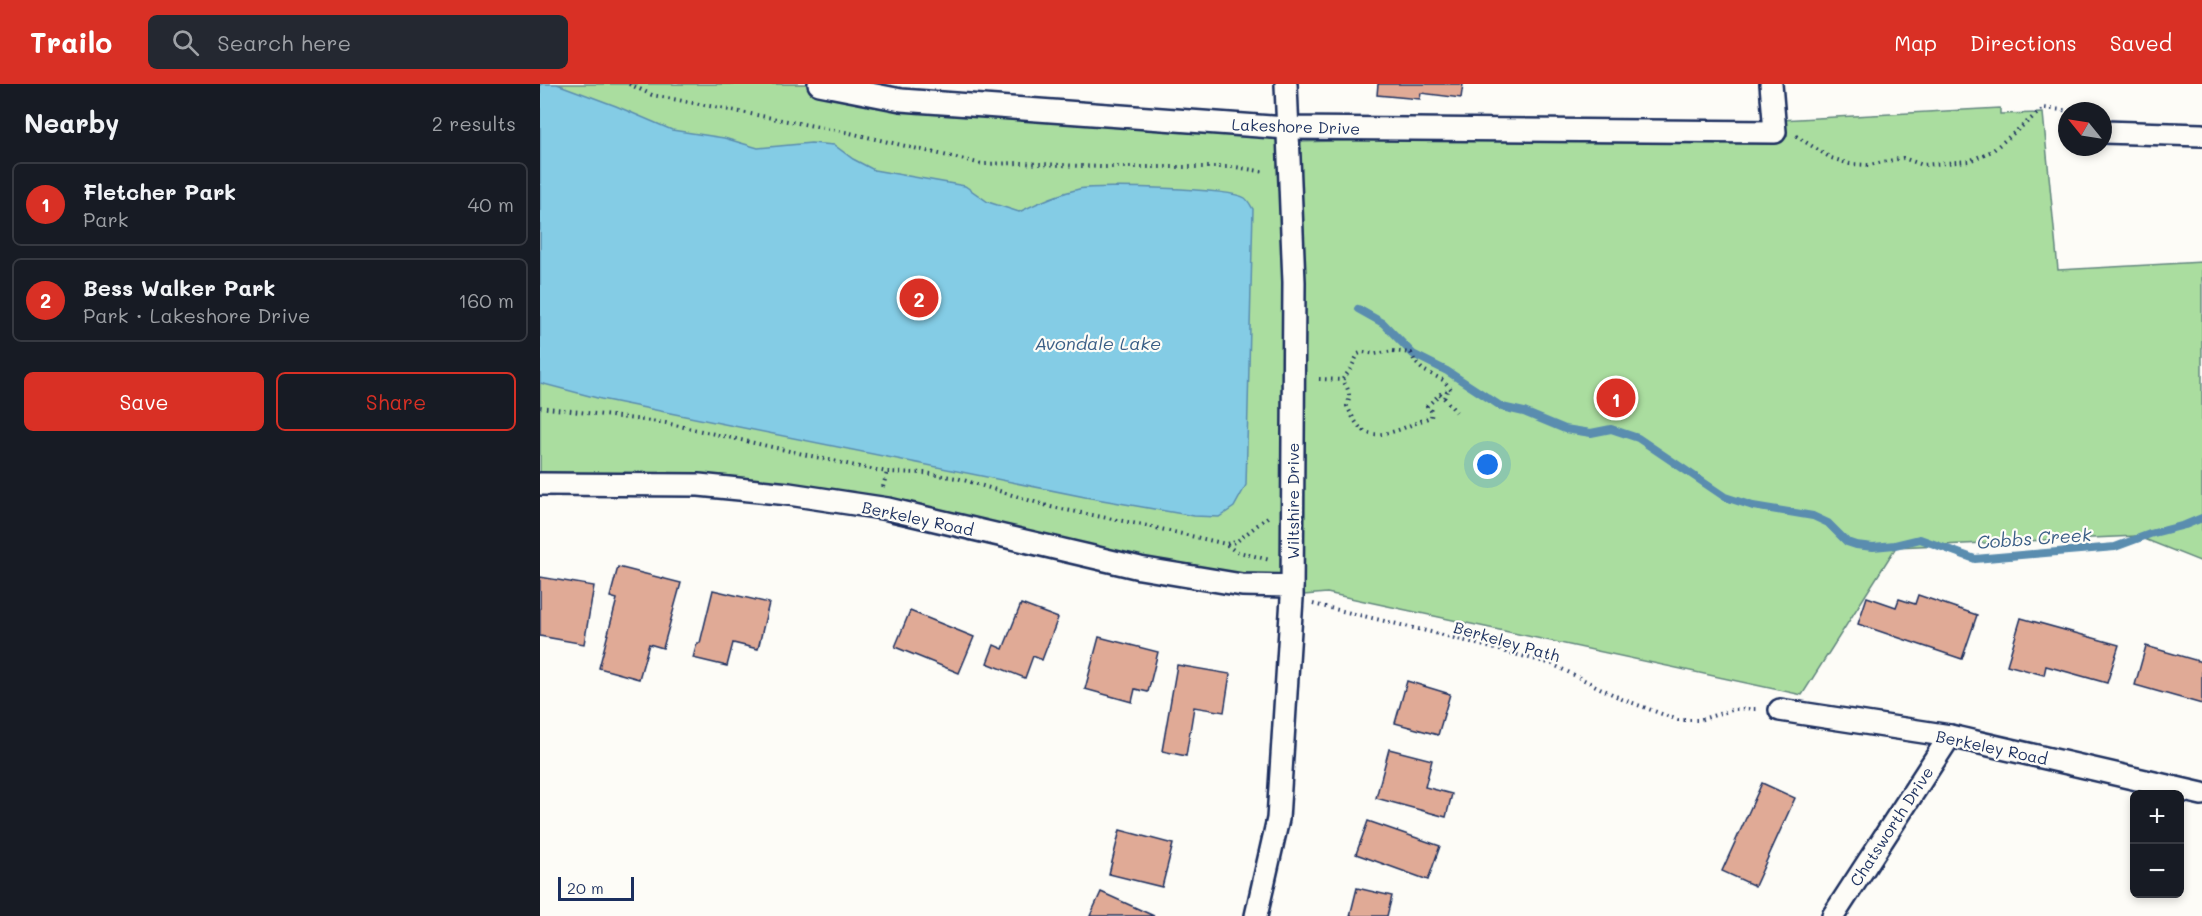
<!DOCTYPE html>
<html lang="en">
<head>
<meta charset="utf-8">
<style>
  :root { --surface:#171b24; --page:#242831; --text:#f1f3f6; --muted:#9ea1a6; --line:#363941; --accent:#d93025 }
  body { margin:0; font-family:Mali,sans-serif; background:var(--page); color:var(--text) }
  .controls { position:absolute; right:18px; bottom:18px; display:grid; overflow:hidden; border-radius:9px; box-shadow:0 3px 9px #0003 }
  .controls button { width:54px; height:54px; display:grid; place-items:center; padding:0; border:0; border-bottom:2px solid var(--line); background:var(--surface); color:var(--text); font:30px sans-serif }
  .compass { position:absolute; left:1518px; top:18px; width:54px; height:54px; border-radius:50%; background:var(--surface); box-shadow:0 3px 9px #0003; rotate:300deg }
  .scale { position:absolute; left:18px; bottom:15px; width:76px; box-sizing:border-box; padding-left:6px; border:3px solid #1b2f5e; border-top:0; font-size:16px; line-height:21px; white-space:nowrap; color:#1b2f5e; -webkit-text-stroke:4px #fdfcf7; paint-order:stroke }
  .you { position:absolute; left:948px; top:381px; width:21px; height:21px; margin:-15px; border:4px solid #fff; border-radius:50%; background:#1a73e8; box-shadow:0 0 0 9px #1a73e833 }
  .badge { display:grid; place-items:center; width:39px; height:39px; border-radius:50%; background:var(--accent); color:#fff; font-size:20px; font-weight:700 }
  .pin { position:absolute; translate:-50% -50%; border:3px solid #fff; box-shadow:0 2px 6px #0006 }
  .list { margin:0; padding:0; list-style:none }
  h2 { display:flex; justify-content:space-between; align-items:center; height:78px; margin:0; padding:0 24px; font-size:26px }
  h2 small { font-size:20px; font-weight:400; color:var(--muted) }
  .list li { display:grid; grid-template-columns:39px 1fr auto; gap:18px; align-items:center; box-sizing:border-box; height:84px; margin:0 12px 12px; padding:0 12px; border:2px solid var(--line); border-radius:9px }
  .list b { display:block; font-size:22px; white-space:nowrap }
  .list p { margin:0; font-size:20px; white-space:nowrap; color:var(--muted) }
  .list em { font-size:20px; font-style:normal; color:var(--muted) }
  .actions { display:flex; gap:12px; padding:18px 24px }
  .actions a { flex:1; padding:14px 0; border:2px solid var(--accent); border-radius:9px; text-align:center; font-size:21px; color:var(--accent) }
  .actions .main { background:var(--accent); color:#fff }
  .icon { flex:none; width:33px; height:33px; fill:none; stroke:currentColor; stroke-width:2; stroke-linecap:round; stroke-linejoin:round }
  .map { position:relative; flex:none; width:1662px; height:832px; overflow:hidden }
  header { display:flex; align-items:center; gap:36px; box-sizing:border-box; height:84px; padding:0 30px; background:var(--accent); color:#fff }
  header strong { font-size:28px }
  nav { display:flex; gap:33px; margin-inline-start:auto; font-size:21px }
  .search { width:420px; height:54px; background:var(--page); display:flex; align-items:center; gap:15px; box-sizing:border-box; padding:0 21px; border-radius:9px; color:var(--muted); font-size:22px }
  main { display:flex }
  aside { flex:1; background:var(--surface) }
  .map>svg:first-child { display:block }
</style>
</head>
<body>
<header>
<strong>Trailo</strong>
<div class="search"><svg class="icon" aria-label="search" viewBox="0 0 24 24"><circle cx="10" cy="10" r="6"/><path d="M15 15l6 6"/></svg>Search here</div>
<nav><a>Map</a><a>Directions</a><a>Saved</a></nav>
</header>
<main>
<aside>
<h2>Nearby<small>2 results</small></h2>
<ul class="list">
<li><span class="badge">1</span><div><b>Fletcher Park</b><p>Park</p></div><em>40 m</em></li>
<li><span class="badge">2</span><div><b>Bess Walker Park</b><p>Park · Lakeshore Drive</p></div><em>160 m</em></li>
</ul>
<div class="actions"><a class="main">Save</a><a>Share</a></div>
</aside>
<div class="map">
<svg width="1662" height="832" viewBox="0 0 1662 832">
  <rect width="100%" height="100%" fill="#fdfcf7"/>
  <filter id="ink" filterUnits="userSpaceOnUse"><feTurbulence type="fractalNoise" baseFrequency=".0167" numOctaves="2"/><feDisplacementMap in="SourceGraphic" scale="12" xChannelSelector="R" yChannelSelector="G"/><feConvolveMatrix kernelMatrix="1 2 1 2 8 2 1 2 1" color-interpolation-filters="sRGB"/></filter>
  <g filter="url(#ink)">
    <path fill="#aadd9f" stroke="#62867e" stroke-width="1.5" d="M 0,0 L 315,0 L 760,58 L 924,53 L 1460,24 L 1460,30 L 1503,29 L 1518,186 L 1662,178 L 1662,478 L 1597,452 L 1356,463 L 1262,611 L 787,509 L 752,512 L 273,411 L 0,405 Z"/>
    <path fill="#84cce5" stroke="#5a8daf" stroke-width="1.5" d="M 0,0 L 17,0 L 76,22 L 132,46 L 184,54 L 218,64 L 271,59 L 294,61 L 313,75 L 334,86 L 425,102 L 448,118 L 479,128 C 499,118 517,110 539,105 C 560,101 690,104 705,114 C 708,116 711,122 713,125 L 706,401 L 694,423 L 679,433 L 654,432 L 545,413 L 61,315 L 0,299 Z"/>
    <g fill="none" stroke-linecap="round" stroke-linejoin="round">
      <path stroke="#5a8daf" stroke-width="8" d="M 818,225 L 843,239 L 873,270 L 907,287 L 962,323 L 984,328 L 1025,345 L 1051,349 L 1071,345 L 1098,354 L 1185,413 L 1213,422 L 1273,432 L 1288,439 L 1307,458 L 1316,461 L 1333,463 L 1355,461 L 1380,455 L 1435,475 L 1575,463 L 1610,450 L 1645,441 L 1662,434"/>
    </g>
    <g fill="#e0aa96" stroke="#1b2f5e" stroke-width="1.5">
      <path d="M 838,0 L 923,0 L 921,14 L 881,9 L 880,15 L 837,11 Z"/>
      <path d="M 78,483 L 141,499 L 123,564 L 109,560 L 99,595 L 59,584 L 77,515 L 70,513 Z"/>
      <path d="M 0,493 L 54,502 L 44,560 L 0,552 Z"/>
      <path d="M 173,506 L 229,519 L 218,565 L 193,559 L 187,582 L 153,574 L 157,559 L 160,559 Z"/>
      <path d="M 1378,511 L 1437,531 L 1422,575 L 1318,540 L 1327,513 L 1356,523 L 1359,515 L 1375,520 Z"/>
      <path d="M 481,520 L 518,534 L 502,576 L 493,572 L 485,594 L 447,579 L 454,561 L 463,565 Z"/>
      <path d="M 370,527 L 434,553 L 419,589 L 355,563 Z"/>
      <path d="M 1481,534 L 1579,561 L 1567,599 L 1506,582 L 1504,591 L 1467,581 Z"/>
      <path d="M 559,553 L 618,568 L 608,608 L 595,605 L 592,618 L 545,605 Z"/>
      <path d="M 1606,562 L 1662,578 L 1662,620 L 1595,601 Z"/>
      <path d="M 637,581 L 690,590 L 684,628 L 654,623 L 646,672 L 622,667 Z"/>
      <path d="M 867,597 L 910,610 L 898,651 L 855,639 Z"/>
      <path d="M 849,665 L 892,676 L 885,703 L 912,710 L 906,733 L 836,714 Z"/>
      <path d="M 1222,699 L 1255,714 L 1215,802 L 1182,787 Z"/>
      <path d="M 828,737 L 900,762 L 888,796 L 816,770 Z"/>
      <path d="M 580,746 L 633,760 L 622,803 L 569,790 Z"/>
      <path d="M 817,804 L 852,812 L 847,832 L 810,832 Z"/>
      <path d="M 561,808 L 614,832 L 550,832 Z"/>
    </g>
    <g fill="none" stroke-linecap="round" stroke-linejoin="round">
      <defs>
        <g id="street">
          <path d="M 279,0 L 361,16 L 746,44 L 1235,48 L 1231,0"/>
          <path d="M 1563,48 L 1662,51"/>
          <path d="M 0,400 L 159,401 L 249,410 L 348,425 L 600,484 L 702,501 L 752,502"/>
          <path d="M 1240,626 L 1410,652 L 1662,710"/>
          <path d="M 716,832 L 738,735 L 752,514 L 754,198 L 746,0"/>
          <path d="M 1293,832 L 1410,652"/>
        </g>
      </defs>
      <use href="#street" stroke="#1b2f5e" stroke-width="26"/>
      <g stroke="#1b2f5e" stroke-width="4" stroke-dasharray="1.5 4.5" stroke-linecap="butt">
        <path d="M 89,0 L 112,11 L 310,49 L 442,80 L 481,79 L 561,83 L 695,83 L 726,88"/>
        <path d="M 1256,52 L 1291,74 L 1310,80 L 1329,81 L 1363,74 L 1383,81 L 1429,77 L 1452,67 L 1504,24 L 1532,27"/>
        <path d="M 853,267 L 871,269 L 875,278 L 883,286 L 903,296 L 911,305 L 907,307 L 904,314 L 900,310 L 887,322 L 892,328 L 891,333 C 872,339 840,359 823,346 C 816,341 811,330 807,322 C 811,312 809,304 802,296 L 810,286 L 818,270 L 823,268 L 835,270 Z"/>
        <path d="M 779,295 L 802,296"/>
        <path d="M 904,314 L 916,328"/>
        <path d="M 0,323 L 126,339 L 320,383 L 347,388 L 384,389 L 417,394 L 511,423 L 603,441 L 686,460 L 696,458 L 729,432"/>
        <path d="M 343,403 L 347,388"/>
        <path d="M 687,461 L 695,467 L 730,476"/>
        <path d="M 773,520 L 899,550 L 1012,580 L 1082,615 L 1138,636 L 1159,636 L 1195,625 L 1218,625"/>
      </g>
      <use href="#street" stroke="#fdfcf7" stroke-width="21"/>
    </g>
  </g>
  <g text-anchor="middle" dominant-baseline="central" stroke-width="4.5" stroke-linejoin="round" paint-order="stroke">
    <g font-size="16" fill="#1b2f5e" stroke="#fdfcf7">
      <text transform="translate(756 42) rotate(2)">Lakeshore Drive</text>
      <text transform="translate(752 417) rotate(-90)">Wiltshire Drive</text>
      <text transform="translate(378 434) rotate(12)">Berkeley Road</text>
      <text transform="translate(967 557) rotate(16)">Berkeley Path</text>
      <text transform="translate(1452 663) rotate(12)">Berkeley Road</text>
      <text transform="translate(1351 742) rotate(-57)">Chatsworth Drive</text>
    </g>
    <g font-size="18" font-style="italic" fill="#3a5e86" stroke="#fdfcf7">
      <text x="558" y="259">Avondale Lake</text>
      <text transform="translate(1494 454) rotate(-4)">Cobbs Creek</text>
    </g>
  </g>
</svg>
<div class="controls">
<button>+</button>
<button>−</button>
</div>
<svg class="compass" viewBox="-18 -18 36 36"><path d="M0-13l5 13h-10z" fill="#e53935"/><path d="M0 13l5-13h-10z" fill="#9ea1a6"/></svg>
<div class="scale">20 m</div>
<div class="you"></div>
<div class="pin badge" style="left:1076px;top:314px">1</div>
<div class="pin badge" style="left:379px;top:214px">2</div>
</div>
</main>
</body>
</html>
